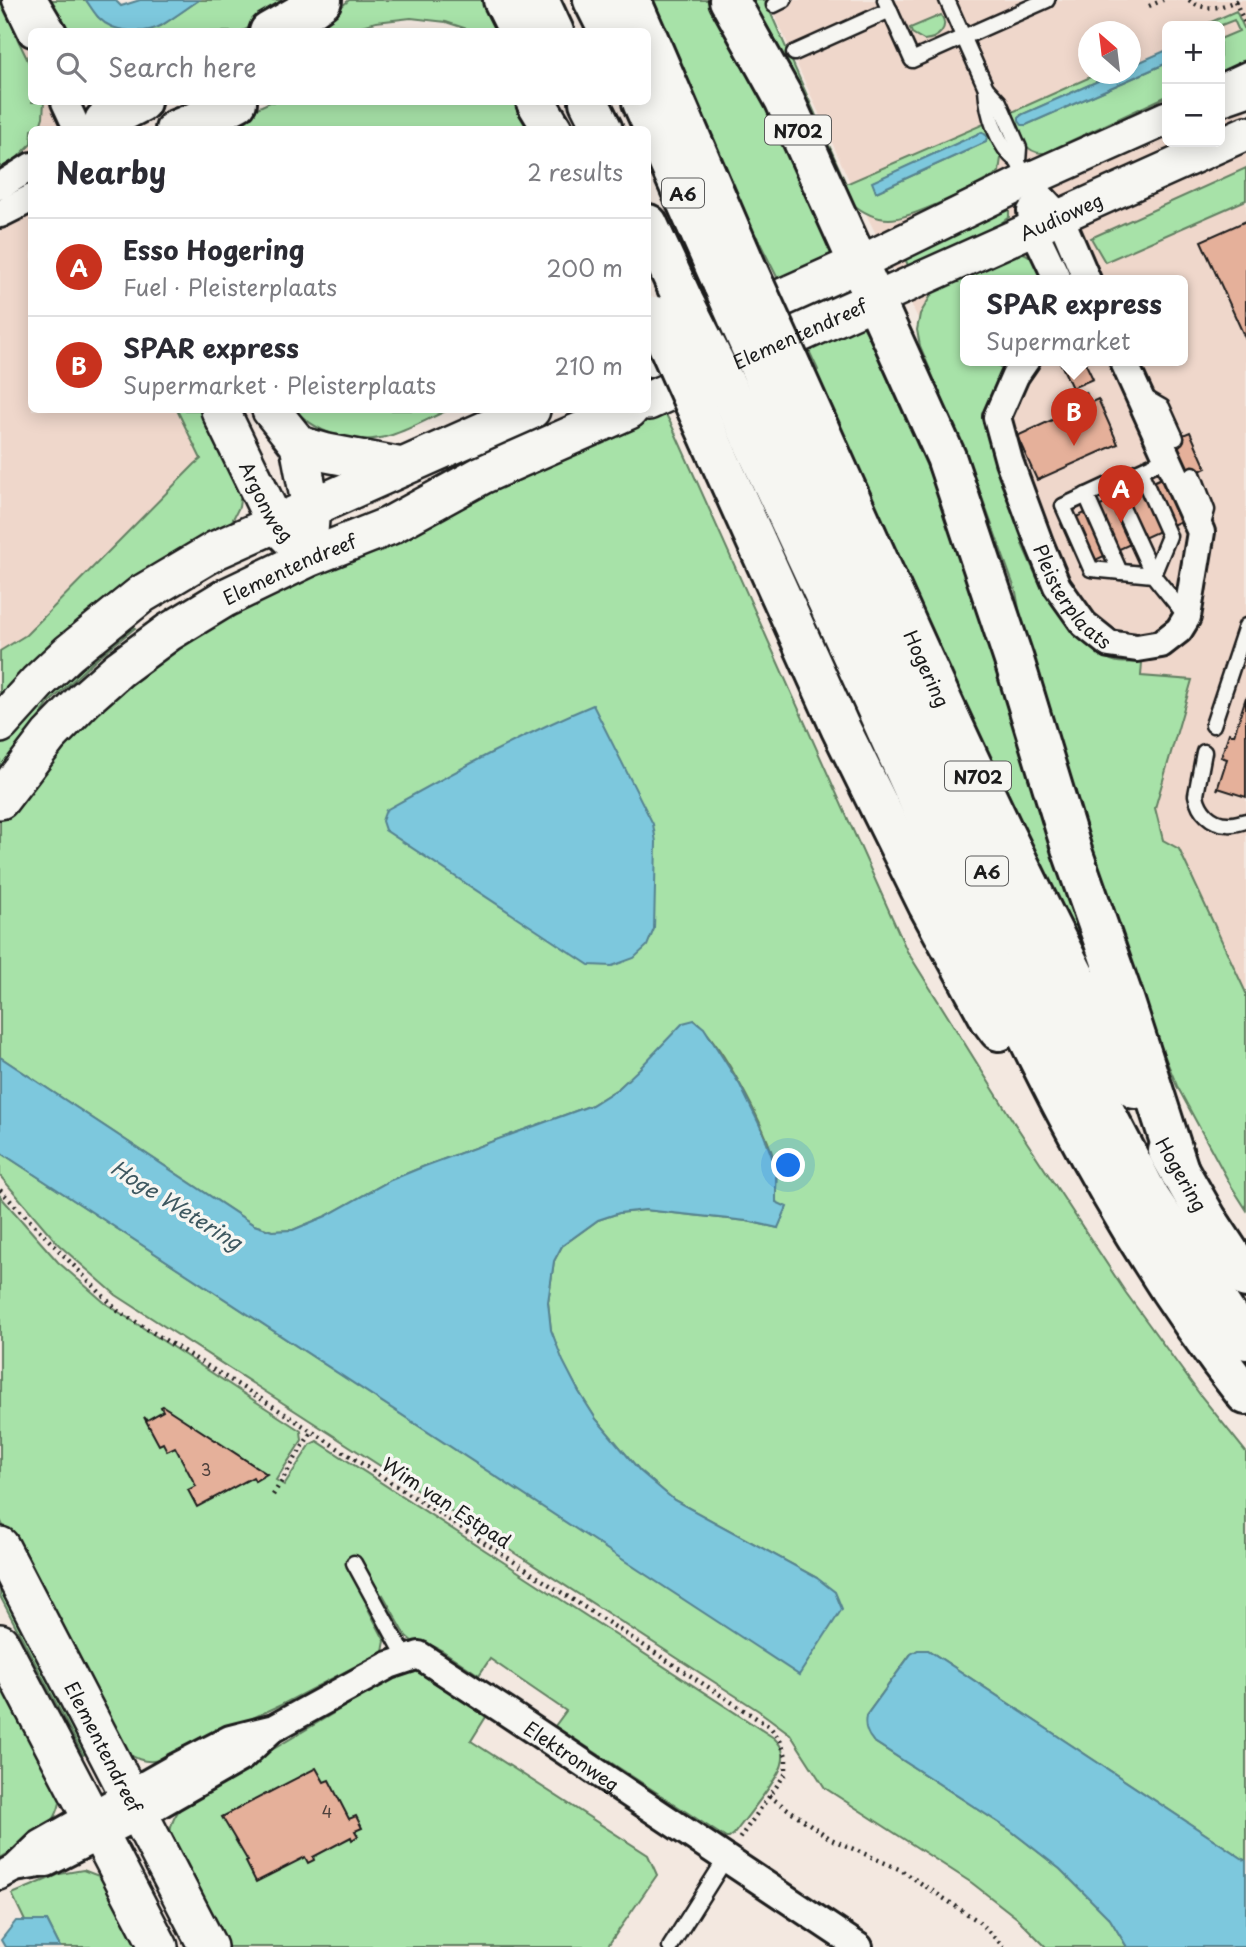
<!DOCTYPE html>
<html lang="en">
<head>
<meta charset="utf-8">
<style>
  :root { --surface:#fff; --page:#f2f2f3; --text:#2b2b33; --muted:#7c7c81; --line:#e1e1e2; --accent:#c8321e }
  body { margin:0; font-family:"Playpen Sans",sans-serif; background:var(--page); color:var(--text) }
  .controls { position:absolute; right:21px; top:21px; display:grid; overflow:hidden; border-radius:10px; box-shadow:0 4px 18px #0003 }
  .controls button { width:63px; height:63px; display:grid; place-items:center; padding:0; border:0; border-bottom:2px solid var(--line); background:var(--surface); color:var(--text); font:35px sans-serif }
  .compass { position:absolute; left:1078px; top:21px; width:63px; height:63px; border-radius:50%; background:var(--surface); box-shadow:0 4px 18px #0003; rotate:332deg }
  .you { position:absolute; left:789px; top:1166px; width:24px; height:24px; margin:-18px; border:5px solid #fff; border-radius:50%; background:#1a73e8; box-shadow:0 0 0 10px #1a73e833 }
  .badge { display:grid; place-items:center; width:46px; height:46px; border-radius:50%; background:var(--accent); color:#fff; font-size:23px; font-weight:700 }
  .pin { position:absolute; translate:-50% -58px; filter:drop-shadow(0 2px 4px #0008) }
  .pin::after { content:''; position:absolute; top:37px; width:24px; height:21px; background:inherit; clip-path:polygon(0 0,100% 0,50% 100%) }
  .popup { position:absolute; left:960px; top:275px; width:228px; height:91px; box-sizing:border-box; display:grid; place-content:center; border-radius:10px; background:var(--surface); filter:drop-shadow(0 2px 5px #0005); font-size:23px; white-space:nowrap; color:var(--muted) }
  .popup b { font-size:26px; color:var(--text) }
  .popup::after { content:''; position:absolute; left:50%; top:100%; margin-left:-14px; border:14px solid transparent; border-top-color:var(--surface) }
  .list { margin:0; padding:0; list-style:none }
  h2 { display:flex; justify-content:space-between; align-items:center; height:91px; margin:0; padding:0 28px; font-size:30px }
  h2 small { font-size:23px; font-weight:400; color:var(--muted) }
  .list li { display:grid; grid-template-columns:46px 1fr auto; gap:21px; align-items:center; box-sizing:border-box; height:98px; padding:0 28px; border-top:2px solid var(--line) }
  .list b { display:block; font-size:26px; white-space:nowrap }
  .list p { margin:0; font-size:23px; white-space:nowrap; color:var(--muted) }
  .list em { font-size:23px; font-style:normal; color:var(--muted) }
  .icon { flex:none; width:38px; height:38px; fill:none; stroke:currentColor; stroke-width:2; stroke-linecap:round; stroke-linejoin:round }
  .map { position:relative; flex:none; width:1246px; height:1947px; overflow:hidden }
  .search { position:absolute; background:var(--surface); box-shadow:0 4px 18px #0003; left:28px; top:28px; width:623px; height:77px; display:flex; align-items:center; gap:18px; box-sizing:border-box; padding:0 24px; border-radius:10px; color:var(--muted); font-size:26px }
  .panel { position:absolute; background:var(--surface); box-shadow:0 4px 18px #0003; left:28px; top:126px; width:623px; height:287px; border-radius:10px }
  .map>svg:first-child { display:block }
</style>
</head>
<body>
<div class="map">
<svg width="1246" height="1947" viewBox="0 0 1246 1947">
  <rect width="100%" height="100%" fill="#f3e8e0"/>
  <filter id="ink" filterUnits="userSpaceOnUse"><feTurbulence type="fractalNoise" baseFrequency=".0143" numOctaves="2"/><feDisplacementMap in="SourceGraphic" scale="14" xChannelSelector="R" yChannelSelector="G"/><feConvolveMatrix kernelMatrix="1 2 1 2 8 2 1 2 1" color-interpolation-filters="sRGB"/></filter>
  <g filter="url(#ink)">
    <g fill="#efd7cb" fill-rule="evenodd">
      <path d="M 0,0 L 3,0 L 31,57 L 32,102 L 54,102 L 68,129 L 32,130 L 32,410 L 191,410 L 234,504 L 0,685 Z"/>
      <path d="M 768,0 L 1246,0 L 1246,1021 L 1204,953 L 931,344 L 848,178 ZM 1167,26 L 1220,26 L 1220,142 L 1167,142 ZM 1088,32 L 1130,32 L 1130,74 L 1088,74 ZM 965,280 L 1182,280 L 1182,360 L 965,360 Z"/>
    </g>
    <g fill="#a7e2a8" stroke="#627f62" stroke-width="2" fill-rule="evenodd">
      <path d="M 0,0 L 2,0 L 18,40 L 31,67 L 32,102 L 44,102 L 43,117 L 39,129 L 32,130 L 31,144 L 15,160 L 0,171 Z"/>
      <path d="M 42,0 L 86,0 L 98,17 L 161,26 L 199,0 L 300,0 L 241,32 L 62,31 Z"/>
      <path d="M 349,0 L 490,0 L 506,31 L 473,31 L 446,22 L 411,18 L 376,22 L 343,31 L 306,32 L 324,22 Z"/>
      <path d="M 643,0 L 719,0 L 837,250 L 827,265 L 781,285 L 757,237 L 749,240 Z"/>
      <path d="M 737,0 L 765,0 L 846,184 L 986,123 L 1001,158 L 999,172 C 979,185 912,219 889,219 C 874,219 862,212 850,202 ZM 982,132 L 984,133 L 986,142 L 876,192 L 873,182 Z"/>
      <path d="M 1236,11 L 1246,32 L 1246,61 L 1220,73 L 1220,39 L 1239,31 L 1234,20 L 1219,26 L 1202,26 Z"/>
      <path d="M 941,15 C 950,28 938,39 924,40 L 912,33 L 910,28 Z"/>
      <path d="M 1167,63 L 1167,96 L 1045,153 C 1023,155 1017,130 1010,113 L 1097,74 L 1114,74 L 1021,115 L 1026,125 Z"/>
      <path d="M 270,102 L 521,102 L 539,130 L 218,130 L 226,123 Z"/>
      <path d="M 1246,168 L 1246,200 L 1105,262 L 1091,238 Z"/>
      <path d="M 1009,209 L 1009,217 L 993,229 L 909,268 L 904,256 Z"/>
      <path d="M 1016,251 C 1033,254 1040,265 1048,280 L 965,280 L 965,360 L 991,360 L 1004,370 L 997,380 L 989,401 L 987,419 L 1002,462 L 1001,484 L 1026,541 L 1022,544 L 1042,589 L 1047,588 C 1061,606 1092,656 1114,661 C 1122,664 1134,662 1142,662 L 1141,676 L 1192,680 L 1155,808 L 1163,840 L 1179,849 L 1246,993 L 1246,1209 L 1230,1184 L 1177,1086 L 1096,891 L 1040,723 L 1016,592 L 971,467 L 920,346 L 917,330 L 920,314 L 932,294 L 954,275 Z"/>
      <path d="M 857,317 L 867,333 L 929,471 L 955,540 L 1108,1012 L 1045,887 L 814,373 L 818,370 L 804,340 Z"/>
      <path d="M 660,403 L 672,426 L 907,951 L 1013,1121 L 1126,1293 L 1201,1396 L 1246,1452 L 1246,1861 L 928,1650 L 918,1650 L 910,1655 L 866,1716 L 873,1741 L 1010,1830 L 1060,1869 L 1110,1919 L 1127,1947 L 1046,1947 L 1017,1918 L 972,1883 L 825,1788 L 790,1734 L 759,1711 L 116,1295 L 59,1245 L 0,1176 L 0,1152 L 799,1674 L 817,1578 L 674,1500 L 640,1471 L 596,1419 L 579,1392 L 562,1361 L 551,1330 L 548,1302 L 554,1261 L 562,1246 L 598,1220 L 619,1213 L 645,1210 L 747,1221 L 778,1228 C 777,1219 776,1210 776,1201 C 775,1190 778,1178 776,1168 C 769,1132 722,1044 695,1020 L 619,1088 L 592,1105 L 425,1166 L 391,1180 L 326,1216 L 293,1230 L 272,1231 L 254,1225 L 0,1057 L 0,820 L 50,753 L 176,640 Z"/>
      <path d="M 177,410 L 207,410 L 242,487 L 239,507 L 230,525 L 0,700 L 0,651 L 26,635 L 195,464 L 201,459 Z"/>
      <path d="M 295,410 L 448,410 C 430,418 411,429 392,435 C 358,446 320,436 295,410 Z"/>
      <path d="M 129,619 L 135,628 L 97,658 L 49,703 L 0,775 L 0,743 L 5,736 Z"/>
      <path d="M 0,1196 L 58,1262 L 105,1303 L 301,1431 L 302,1440 L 276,1480 L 284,1485 L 311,1444 L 317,1441 L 774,1738 C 782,1746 785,1753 782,1764 C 780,1777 744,1820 734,1834 L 729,1838 L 726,1838 L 555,1726 L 566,1711 L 490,1659 L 479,1675 L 443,1651 L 433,1646 L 414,1643 L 406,1636 L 383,1595 L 366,1605 L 385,1641 L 383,1652 L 281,1705 L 164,1759 C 145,1765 132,1758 118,1746 L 0,1520 Z"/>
      <path d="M 0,1572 L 93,1750 L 83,1755 L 0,1596 Z"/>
      <path d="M 0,1670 L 61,1793 C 60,1831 28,1841 0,1858 Z"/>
      <path d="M 421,1671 L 489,1712 L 471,1741 L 648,1855 L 657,1875 L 607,1947 L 223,1947 L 170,1841 C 169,1823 176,1812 188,1800 L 384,1683 L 400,1675 Z"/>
      <path d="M 83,1870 L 104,1878 L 144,1947 L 60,1947 L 47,1921 L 25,1921 L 12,1894 L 60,1874 Z"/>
    </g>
    <g fill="#7dc8dd" stroke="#568390" stroke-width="2">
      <path d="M 86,0 L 115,0 L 121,6 L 140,0 L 199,0 C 187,8 175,17 162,25 C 145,35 113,33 99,18 C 94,13 90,6 86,0 Z"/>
      <path d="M 1167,50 L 1167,63 L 1026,125 L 1022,125 L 1019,121 L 1019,117 L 1023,114 L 1114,74 L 1130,74 L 1131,66 Z"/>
      <path d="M 982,132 L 987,136 L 986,142 L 876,192 L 872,182 Z"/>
      <path d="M 593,705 L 653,824 L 656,842 L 654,929 L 647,946 L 634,958 L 612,966 L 589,965 L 385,830 L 382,821 L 386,810 C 454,772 521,735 593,705 Z"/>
      <path d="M 694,1020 L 704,1028 L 740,1085 L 762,1130 L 776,1168 L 776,1202 L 787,1207 L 778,1228 L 747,1221 L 645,1210 L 619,1213 L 598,1220 L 562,1246 L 554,1261 L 548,1302 L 551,1330 L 563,1361 L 579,1392 L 596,1419 L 640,1471 L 674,1500 L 817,1578 L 835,1592 L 842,1609 L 799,1675 L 0,1152 L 0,1057 L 254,1225 L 272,1231 L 293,1230 L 326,1216 L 391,1180 L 425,1166 L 592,1105 L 619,1088 L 639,1069 L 683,1023 Z"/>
      <path d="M 918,1650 L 928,1650 L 1246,1861 L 1246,1947 L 1127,1947 L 1110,1919 L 1060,1869 L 1010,1830 L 873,1741 C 866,1733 864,1726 866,1716 L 911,1654 Z"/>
      <path d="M 16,1921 L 47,1921 L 60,1947 L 5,1947 L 1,1940 Z"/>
    </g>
    <g fill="#e5b09a" stroke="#1c1c1c" stroke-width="2">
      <path d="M 1246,221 L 1246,340 L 1201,241 Z"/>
      <path d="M 1059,360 L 1084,360 L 1093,379 L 1072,388 Z"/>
      <path d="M 1086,392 L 1090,402 L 1071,411 L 1066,401 Z"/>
      <path d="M 1098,399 L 1118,444 L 1037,480 L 1017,436 Z"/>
      <path d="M 1190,432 L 1206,468 L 1183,479 L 1166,442 Z"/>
      <path d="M 1170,474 L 1190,517 L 1080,567 L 1061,524 Z"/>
      <path d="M 1246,697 L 1246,797 L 1218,788 L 1217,790 L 1227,759 L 1221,757 L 1229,733 L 1234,735 Z"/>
      <path d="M 163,1406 L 267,1474 L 255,1481 L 253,1477 L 197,1507 L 188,1490 L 196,1486 L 175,1447 L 167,1451 L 163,1443 L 159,1445 L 144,1417 L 147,1420 L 163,1411 L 161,1407 Z"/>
      <path d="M 316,1768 L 324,1782 L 329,1780 L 349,1819 L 356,1816 L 362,1828 L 355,1831 L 358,1836 L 352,1840 L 351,1837 L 313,1857 L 314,1860 L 308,1863 L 305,1857 L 256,1882 L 246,1862 L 248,1861 L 222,1817 Z"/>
    </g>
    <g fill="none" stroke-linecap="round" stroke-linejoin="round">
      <defs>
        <g id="service">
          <path d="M 885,0 L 912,60 L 1047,0"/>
          <path d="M 947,0 L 986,88 L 999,102 L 1019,148 L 1018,162 L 1026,181"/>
          <path d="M 774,5 L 784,0"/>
          <path d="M 794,53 L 890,10"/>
          <path d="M 1220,81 L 1246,69"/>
          <path d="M 986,88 C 987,113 997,146 1018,162"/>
          <path d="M 1141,395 L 1162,407 L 1176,438"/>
          <path d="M 1167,458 L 1063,506 L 1091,569 L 1153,575 L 1186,616"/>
          <path d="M 1140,471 L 1169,536 L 1153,575"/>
          <path d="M 1193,474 L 1207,510 L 1202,528"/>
          <path d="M 1111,484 L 1153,575"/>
          <path d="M 1086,495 L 1120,572"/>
          <path d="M 1213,725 L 1246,626"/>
          <path d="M 1204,752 L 1196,795 C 1199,811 1211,824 1228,824 C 1234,825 1241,822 1246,821"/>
          <path d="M 354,1563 L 407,1660"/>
          <path d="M 670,1947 L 726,1858"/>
        </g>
        <g id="minor">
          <path d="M 16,0 L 32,33"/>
          <path d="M 34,0 L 53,32"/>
          <path d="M 65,102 L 78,130"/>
          <path d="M 1026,181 L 1060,217 L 1087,280"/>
          <path d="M 0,186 L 32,166"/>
          <path d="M 1031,211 L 1033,228 L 1058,280"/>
          <path d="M 0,214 L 32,198"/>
          <path id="s1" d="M 1026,360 L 1015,376 L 997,417 L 1009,461 L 1040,545 L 1057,586 L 1084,624 L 1109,644 L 1137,648 L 1161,644 L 1179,630 L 1187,617 L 1201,532 L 1123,360"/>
          <path d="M 15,1868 L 47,1863 L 139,1816 L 242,1757 L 270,1731"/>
          <path id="s2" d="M 0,1876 L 15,1868 L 40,1844 L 174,1768 L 230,1739 L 274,1728 L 389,1665 L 419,1655 L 505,1711 L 859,1947"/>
        </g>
        <g id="tertiary">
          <path d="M 1220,99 L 1246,90"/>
          <path d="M 857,264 L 1026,181 L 1167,118"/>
          <path id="s3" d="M 874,300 L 1246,133"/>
        </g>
        <g id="secondary">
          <path d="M 648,358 L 857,264"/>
          <path id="s4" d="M 648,401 L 874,300"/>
          <path id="s5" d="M 220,410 L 275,523 L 291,539"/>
          <path d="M 271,410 L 299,445 L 311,508 L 309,532"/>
          <path d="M 299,445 L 327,453 L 402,467"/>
          <path d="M 0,724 L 38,682 L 69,653 L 142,594 L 216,550 L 531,410"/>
          <path id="s6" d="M 0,800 L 49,736 L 84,700 L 119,669 L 169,632 L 225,598 L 308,558 L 389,526 L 482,475 L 629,410"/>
          <path id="s7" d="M 0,1546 L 208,1947"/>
          <path d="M 0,1643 L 159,1947"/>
        </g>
        <g id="trunk">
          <path d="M 503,0 L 519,32"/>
          <path d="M 539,0 L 554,32"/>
          <path d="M 631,0 L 645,32"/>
          <path d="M 729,0 L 784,99 L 946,457 L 1014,660 L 1072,851 L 1125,1002 L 1180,1173"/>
          <path d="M 269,32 L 311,8 L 322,0"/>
          <path d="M 648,38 L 749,273"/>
          <path d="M 536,102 L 553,130"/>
          <path d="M 589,102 L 603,130"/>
          <path d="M 104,121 L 141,102"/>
          <path d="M 175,130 L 216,113 L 237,102"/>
          <path d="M 648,224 L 684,302"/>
          <path id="s8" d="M 793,370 C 902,612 1007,856 1135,1089"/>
          <path d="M 732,397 C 797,535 861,674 924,813 C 1015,1016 1107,1220 1246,1395"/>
          <path d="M 698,412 L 840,727 L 928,905 L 990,1019 L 999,1031"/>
          <path d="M 1168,1151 L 1207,1219 L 1246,1278"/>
        </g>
        <g id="motorway">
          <path d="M 593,0 L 609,32"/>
          <path d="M 642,102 L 723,285"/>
          <path d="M 766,382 L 892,659 L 1007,915 L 1076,1056 L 1150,1198 L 1231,1321 L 1246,1340"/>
        </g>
      </defs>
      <use href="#service" stroke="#1c1c1c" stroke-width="19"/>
      <use href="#minor" stroke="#1c1c1c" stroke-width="32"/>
      <use href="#tertiary" stroke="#1c1c1c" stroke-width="38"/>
      <use href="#secondary" stroke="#1c1c1c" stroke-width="42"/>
      <use href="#trunk" stroke="#1c1c1c" stroke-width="44"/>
      <use href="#motorway" stroke="#1c1c1c" stroke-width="44"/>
      <g stroke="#1c1c1c" stroke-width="4.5" stroke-dasharray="2 5" stroke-linecap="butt">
        <path d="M 1189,0 C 1206,12 1220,8 1238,0"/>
        <path d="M 1235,1 L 1246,25"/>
        <path d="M 1149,6 L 1163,0"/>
        <path d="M 0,1190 L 118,1311 L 271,1405 L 770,1727 L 780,1740 L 786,1756 L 786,1773 L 739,1839"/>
        <path d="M 273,1495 L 312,1431"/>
        <path d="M 769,1796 L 831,1839 L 901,1870 L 978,1921 L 1004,1947"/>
      </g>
      <use href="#service" stroke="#f6f6f2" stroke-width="14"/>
      <use href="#minor" stroke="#f6f6f2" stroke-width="26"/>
      <use href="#tertiary" stroke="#f6f6f2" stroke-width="33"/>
      <use href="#secondary" stroke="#f6f6f2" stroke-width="37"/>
      <use href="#trunk" stroke="#f6f6f2" stroke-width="38"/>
      <use href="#motorway" stroke="#f6f6f2" stroke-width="38"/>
      <defs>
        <g id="trunk-bridge">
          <path d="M 749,273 L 793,370"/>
          <path d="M 684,302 L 732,397"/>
          <path d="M 655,316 L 698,412"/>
        </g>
        <path id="motorway-bridge" d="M 723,285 L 766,382"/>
      </defs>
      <use href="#trunk-bridge" stroke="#1c1c1c" stroke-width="44" stroke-linecap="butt"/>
      <use href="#motorway-bridge" stroke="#1c1c1c" stroke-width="44" stroke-linecap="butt"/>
      <use href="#trunk-bridge" stroke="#f6f6f2" stroke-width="38"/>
      <use href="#motorway-bridge" stroke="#f6f6f2" stroke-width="38"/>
    </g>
  </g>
  <g text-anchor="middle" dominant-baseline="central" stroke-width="7" stroke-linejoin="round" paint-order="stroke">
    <g font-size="16" fill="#4e413c">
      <text x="206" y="1469">3</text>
      <text x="327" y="1811">4</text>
    </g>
    <g fill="#f6f6f2" stroke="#5d5d5c" stroke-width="2">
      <rect x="765" y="115.5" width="66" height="29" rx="5"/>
      <rect x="662" y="178.5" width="42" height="29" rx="5"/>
      <rect x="945" y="761.5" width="66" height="29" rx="5"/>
      <rect x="966" y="856.5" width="42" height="29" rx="5"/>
    </g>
    <g font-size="18" font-weight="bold" fill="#1c1c1c">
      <text x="798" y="130">N702</text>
      <text x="683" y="193">A6</text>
      <text x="978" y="776">N702</text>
      <text x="987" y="871">A6</text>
    </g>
    <g font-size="19" fill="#1c1c1c" stroke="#f6f6f2">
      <text stroke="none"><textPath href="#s3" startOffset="205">Audioweg</textPath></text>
      <text stroke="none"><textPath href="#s4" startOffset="166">Elementendreef</textPath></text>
      <text stroke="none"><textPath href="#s5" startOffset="103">Argonweg</textPath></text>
      <text stroke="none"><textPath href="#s6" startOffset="376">Elementendreef</textPath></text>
      <text stroke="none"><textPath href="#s1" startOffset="261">Pleisterplaats</textPath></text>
      <text stroke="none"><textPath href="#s8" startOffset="327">Hogering</textPath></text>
      <text transform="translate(1182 1174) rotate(60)">Hogering</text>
      <text transform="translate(447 1502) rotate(33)">Wim van Estpad</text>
      <text stroke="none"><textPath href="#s7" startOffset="226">Elementendreef</textPath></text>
      <text stroke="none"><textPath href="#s2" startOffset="660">Elektronweg</textPath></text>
    </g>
    <g font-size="21" font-style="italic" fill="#3e5860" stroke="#f6f6f2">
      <text transform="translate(177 1204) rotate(32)">Hoge Wetering</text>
    </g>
  </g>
</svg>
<div class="controls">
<button>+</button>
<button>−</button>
</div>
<svg class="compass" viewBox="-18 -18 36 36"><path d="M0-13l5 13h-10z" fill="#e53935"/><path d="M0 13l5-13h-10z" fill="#7c7c81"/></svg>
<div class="you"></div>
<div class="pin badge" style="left:1121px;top:523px">A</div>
<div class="pin badge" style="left:1074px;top:446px">B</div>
<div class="popup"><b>SPAR express</b>Supermarket</div>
<div class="search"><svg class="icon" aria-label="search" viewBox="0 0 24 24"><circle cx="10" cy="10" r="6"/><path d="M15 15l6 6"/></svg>Search here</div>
<section class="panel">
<h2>Nearby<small>2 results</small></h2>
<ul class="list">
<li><span class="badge">A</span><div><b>Esso Hogering</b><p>Fuel · Pleisterplaats</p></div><em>200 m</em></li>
<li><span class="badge">B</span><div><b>SPAR express</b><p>Supermarket · Pleisterplaats</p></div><em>210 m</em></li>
</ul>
</section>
</div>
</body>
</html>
